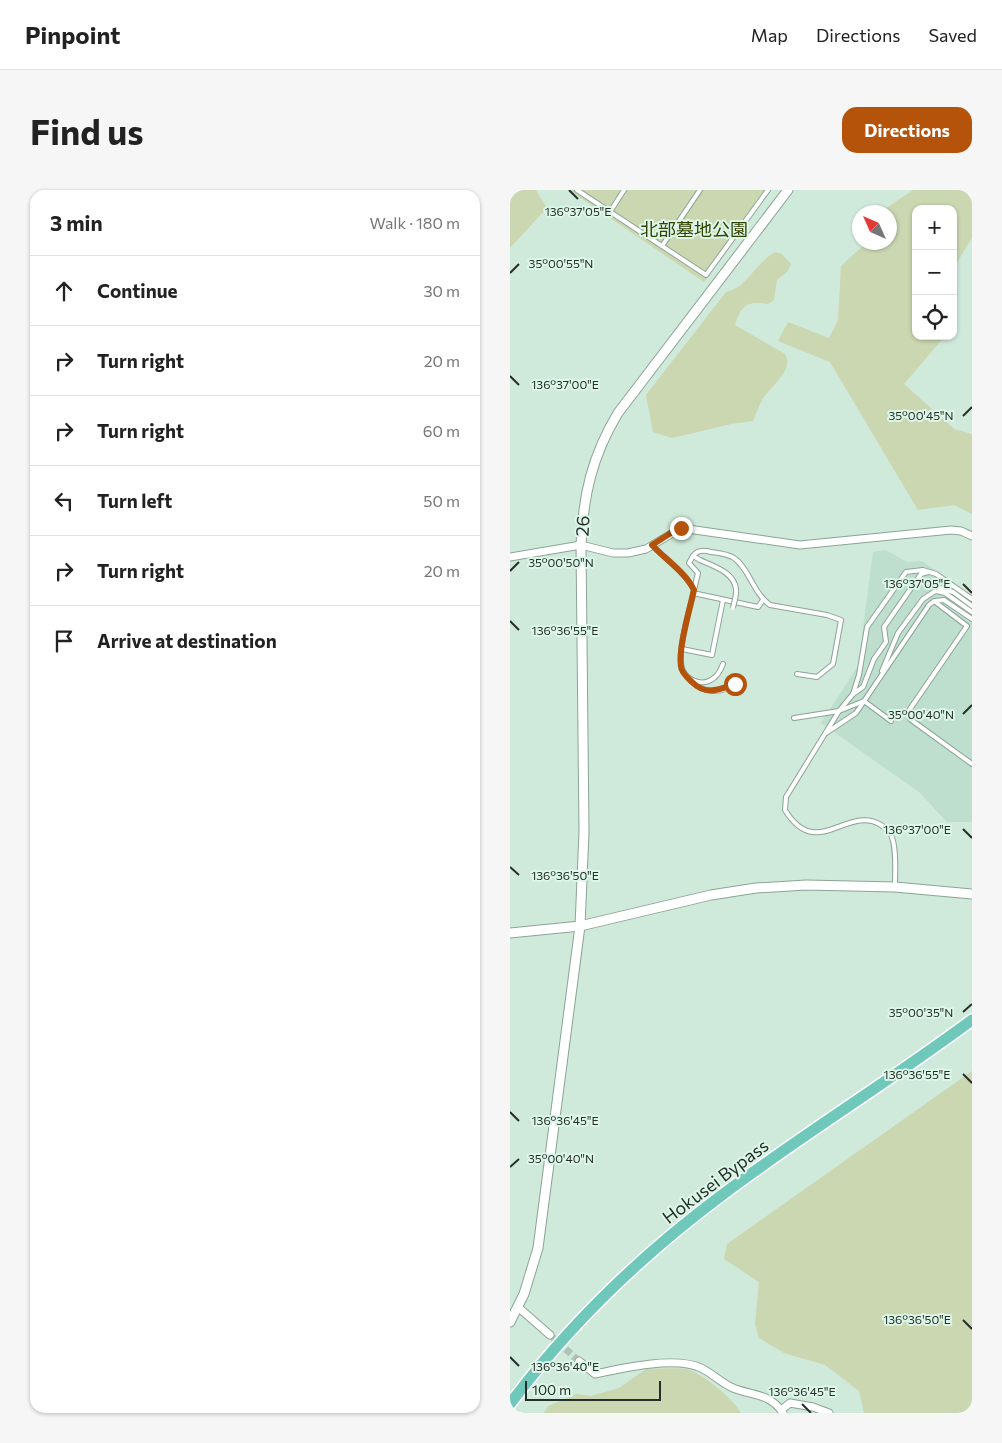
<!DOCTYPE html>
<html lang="en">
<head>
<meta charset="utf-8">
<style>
  :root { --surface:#fff; --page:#f6f6f6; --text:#222; --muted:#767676; --line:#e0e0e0; --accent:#b45309 }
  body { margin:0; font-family:Commissioner,"Noto Sans JP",sans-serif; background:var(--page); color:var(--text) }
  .controls { position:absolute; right:15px; top:15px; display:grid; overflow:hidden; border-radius:10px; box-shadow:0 1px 4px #0004 }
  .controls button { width:45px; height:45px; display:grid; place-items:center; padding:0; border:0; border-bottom:1px solid var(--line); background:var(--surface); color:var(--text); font:25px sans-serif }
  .compass { position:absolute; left:342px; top:15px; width:45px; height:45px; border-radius:50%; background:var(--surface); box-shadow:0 1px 4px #0004; rotate:315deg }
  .scale { position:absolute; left:15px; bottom:12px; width:136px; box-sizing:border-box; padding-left:5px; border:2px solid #262f2a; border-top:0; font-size:14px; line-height:18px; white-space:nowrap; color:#262f2a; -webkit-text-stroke:4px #dcf6e8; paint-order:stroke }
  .stop { position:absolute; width:15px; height:15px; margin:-11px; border:4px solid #b45309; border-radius:50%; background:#fff }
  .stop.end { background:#b45309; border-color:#fff; box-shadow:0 1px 5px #0008 }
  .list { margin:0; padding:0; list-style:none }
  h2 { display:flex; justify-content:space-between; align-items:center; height:65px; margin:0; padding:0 20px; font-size:21px }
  h2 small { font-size:16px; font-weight:400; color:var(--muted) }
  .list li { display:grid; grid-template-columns:32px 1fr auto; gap:15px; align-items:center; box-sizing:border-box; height:70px; padding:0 20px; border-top:1px solid var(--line) }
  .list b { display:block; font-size:19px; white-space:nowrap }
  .list em { font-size:16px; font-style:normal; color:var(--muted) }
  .icon { flex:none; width:28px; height:28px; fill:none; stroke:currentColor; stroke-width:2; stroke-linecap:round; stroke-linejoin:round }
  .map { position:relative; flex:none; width:462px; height:1223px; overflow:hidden; border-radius:15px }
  header { display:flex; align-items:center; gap:30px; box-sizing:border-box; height:70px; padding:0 25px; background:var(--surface); border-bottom:1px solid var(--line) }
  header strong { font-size:24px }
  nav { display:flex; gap:28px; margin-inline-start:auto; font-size:18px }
  .intro { display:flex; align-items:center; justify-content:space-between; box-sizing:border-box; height:120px; padding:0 30px }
  h1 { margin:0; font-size:35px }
  .button { padding:12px 22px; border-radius:15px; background:var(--accent); color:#fff; font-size:18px; font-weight:700 }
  main { display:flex; gap:30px; padding:0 30px }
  aside { flex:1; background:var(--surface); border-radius:15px; box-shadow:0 1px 4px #0004 }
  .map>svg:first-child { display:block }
</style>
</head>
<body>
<header>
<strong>Pinpoint</strong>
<nav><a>Map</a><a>Directions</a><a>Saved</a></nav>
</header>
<div class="intro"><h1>Find us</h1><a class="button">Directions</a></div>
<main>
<aside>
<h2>3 min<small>Walk · 180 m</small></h2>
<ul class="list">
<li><svg class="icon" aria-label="ahead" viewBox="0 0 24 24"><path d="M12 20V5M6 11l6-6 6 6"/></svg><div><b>Continue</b></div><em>30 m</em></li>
<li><svg class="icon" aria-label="right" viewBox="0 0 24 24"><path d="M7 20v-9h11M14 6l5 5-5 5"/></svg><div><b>Turn right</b></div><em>20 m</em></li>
<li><svg class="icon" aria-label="right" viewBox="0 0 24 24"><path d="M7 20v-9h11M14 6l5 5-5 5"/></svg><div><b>Turn right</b></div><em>60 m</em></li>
<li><svg class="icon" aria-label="left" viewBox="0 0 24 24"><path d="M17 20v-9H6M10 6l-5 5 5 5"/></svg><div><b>Turn left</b></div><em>50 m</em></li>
<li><svg class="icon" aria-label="right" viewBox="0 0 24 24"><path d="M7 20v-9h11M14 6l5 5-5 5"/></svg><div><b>Turn right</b></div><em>20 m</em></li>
<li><svg class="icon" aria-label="arrive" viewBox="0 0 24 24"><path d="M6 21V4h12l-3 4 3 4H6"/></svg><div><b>Arrive at destination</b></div></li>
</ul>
</aside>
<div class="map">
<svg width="462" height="1223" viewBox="0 0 462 1223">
  <rect width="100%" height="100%" fill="#cfe9db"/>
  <path fill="#bedfce" d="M 376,360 L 397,372 L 412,371 L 462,406 L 462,632 L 437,632 L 409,602 L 311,533 L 348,476 L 363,362 Z"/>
  <g fill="#cbd7b1">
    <path d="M 0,0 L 26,0 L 37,18 L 0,58 Z"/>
    <path d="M 59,0 L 260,0 L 194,92 Z"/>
    <path d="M 403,0 L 462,0 L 462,48 L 443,79 L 443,19 L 406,19 L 406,146 L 435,146 L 394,194 L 444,239 L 462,244 L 462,324 L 444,315 L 408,320 L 320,172 L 268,151 L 278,132 L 319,148 L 328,130 L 331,76 L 356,53 L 380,52 L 380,22 L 372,21 Z"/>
    <path d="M 266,62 L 272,64 L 281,74 L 278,81 L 267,90 L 264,110 L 258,114 C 236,111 232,115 225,135 L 275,164 C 285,181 258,198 251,212 C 248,218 246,225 243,231 L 221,234 L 162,248 L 143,242 L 136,205 L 216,102 C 239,97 246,71 266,62 Z"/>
    <path d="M 462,881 L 462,1223 L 354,1223 L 349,1201 L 315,1175 L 274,1163 L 249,1148 L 245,1134 L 249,1092 L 214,1069 L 217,1054 Z"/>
    <path d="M 136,1179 C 147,1179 169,1177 179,1180 C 196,1186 222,1208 231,1223 L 34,1223 L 38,1216 L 67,1204 L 81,1206 L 109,1198 Z"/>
  </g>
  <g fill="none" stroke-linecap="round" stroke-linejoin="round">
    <path stroke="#adc4b8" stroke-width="7" stroke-dasharray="7 3.5" stroke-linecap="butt" d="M 40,1145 L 69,1171"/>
    <defs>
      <g id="service">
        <path d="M 67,0 L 196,85 L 258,0"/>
        <path d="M 100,22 L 114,0"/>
        <path d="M 152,56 L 190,0"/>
        <path d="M 142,355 C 156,370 175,382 184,400 C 180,420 169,453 171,473 C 172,489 192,499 205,487 C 209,484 211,479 213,474"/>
        <path d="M 183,366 C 187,360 194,360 201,362 C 208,363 218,364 224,368 C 239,378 243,403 260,415 L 317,425 L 331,430 L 323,474 L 307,487 L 287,484"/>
        <path d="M 184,400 L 188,383 L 179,373 L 183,366 L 190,370"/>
        <path d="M 426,401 L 435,403 L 462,422"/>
        <path d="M 183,403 L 248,417 L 253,410"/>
        <path d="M 425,411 L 434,410 L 462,429"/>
        <path d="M 172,459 L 202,465 L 213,410"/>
        <path d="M 372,481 L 388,443 L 413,409 L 430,398 L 443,402 L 462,416"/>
        <path d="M 181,491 C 196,505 213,503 229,492"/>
        <path d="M 343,504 L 353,497 L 364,469 L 376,452 L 374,437 L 411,384 L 418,382"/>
        <path d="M 284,528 L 329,521 L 354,511 L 381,531"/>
        <path d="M 316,543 L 346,523 L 419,415 L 424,411 L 457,436 L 400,519 L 400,529 L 462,574"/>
        <path d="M 385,697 C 385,683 387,654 380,643 C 378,640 374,637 371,635 C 337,614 307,672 275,620 L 276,607 L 329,521 L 343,504 L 349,485 L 357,437 L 396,382 L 413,380 L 426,384 L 462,409"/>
      </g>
      <g id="minor">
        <path d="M 0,367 L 71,355 L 103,363 L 118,363 L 136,359 L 171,338 L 290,355 L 441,340 L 451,341 L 462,346"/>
        <path d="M 8,1117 L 40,1145"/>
        <path d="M 69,1171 L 85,1184 C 112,1178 165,1166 191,1178 C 202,1183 211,1193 223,1198 C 243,1206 260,1203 273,1223"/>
        <path d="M 271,1220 L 280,1213 L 303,1217 L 319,1223"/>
      </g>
      <g id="tertiary">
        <path d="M 0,743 L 70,736 L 74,642 L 71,355 C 73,306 82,266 108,223 L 278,0"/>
        <path d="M 0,1132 L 14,1104 L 28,1058 L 70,736 L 201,705 L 246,698 L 296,695 L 385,697 L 462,704"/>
      </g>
      <path id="trunk" d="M 0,1214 C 59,1135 133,1064 212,1005 C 293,944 380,891 462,830"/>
    </defs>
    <use href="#service" stroke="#8ca497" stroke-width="6"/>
    <use href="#minor" stroke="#8ca497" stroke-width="9"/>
    <use href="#tertiary" stroke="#8ca497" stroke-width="11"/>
    <use href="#trunk" stroke="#fff" stroke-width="14"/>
    <use href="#service" stroke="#fff" stroke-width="4"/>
    <use href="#minor" stroke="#fff" stroke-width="7"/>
    <use href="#tertiary" stroke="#fff" stroke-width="9"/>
    <use href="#trunk" stroke="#70c8bb" stroke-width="11"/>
    <defs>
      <path id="service-bridge" d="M 190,370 C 203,376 224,382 226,399 C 227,405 224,412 223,418"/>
    </defs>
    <use href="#service-bridge" stroke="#8ca497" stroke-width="6" stroke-linecap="butt"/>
    <use href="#service-bridge" stroke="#fff" stroke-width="4"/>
  </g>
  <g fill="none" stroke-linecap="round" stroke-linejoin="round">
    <path stroke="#b45309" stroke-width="6" d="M 171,338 L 167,339 L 142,355 C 156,370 175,382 184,400 C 180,418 166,465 172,480 C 174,485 179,489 182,492 C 196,506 208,500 225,494"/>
  </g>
  <path fill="none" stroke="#262f2a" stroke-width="2" d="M 59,0 L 68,9M 0,83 L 9,74M 0,186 L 9,195M 453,226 L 462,217M 0,381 L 9,372M 453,394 L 462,403M 0,431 L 9,440M 453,524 L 462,515M 453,639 L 462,648M 0,677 L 9,685M 453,822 L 462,814M 453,884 L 462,893M 0,922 L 9,931M 0,977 L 9,969M 453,1130 L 462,1139M 0,1167 L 9,1176M 292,1214 L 301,1223"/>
  <g text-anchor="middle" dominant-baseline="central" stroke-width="4" stroke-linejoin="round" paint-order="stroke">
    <g font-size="18" fill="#334101" stroke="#dcf6e8">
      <text x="184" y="39">北部墓地公園</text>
    </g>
    <g font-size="18" fill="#262f2a" stroke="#dcf6e8">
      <text transform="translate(72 336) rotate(-87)">26</text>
      <text transform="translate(205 991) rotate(-37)">Hokusei Bypass</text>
    </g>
  </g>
  <g font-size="12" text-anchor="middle" fill="#262f2a" stroke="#dcf6e8" stroke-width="4" stroke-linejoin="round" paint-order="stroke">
    <text x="68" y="26">136°37'05"E</text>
    <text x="51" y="78">35°00'55"N</text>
    <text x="55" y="199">136°37'00"E</text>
    <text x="411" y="230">35°00'45"N</text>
    <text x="51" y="377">35°00'50"N</text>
    <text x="407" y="398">136°37'05"E</text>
    <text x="55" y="445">136°36'55"E</text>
    <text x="411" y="529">35°00'40"N</text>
    <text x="407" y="644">136°37'00"E</text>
    <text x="55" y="690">136°36'50"E</text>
    <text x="411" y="827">35°00'35"N</text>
    <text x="407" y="889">136°36'55"E</text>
    <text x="55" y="935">136°36'45"E</text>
    <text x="51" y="973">35°00'40"N</text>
    <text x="407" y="1134">136°36'50"E</text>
    <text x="55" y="1181">136°36'40"E</text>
    <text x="292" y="1206">136°36'45"E</text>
  </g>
</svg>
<div class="controls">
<button>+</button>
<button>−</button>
<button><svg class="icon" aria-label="locate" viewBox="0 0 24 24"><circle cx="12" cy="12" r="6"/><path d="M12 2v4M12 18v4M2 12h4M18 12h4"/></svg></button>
</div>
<svg class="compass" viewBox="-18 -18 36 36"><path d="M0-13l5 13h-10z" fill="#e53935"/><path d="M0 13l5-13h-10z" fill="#767676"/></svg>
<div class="scale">100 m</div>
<div class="stop" style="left:225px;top:494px"></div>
<div class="stop end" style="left:171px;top:338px"></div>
</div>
</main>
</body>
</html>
